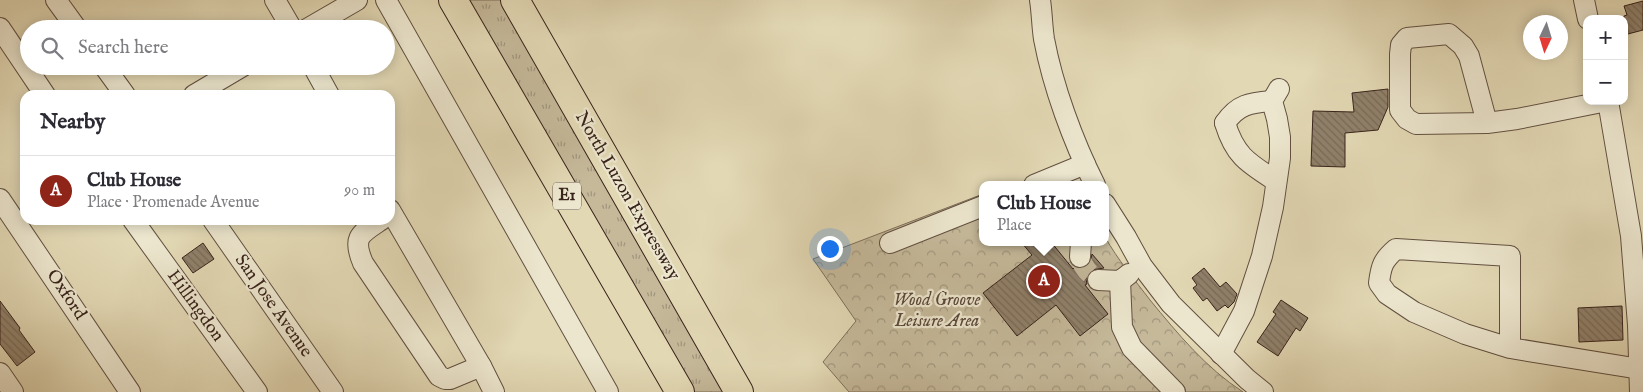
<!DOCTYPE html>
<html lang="en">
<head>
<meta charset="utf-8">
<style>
  :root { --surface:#fff; --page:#f2f2f3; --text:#2b2b33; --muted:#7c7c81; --line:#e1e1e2; --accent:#8f2418 }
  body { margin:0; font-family:"IM FELL English",serif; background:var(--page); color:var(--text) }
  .controls { position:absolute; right:15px; top:15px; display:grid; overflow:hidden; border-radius:10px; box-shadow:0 2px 12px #0003 }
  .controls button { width:45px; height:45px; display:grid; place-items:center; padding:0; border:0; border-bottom:1px solid var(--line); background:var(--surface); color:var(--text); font:25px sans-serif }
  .compass { position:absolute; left:1523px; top:15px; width:45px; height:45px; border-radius:50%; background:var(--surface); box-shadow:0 2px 12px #0003; rotate:184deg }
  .you { position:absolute; left:829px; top:248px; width:18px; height:18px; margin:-12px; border:4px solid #fff; border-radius:50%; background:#1a73e8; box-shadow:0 0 0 8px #1a73e833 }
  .badge { display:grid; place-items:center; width:32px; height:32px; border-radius:50%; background:var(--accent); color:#fff; font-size:16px; font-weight:700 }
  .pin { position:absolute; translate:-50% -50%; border:2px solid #fff; box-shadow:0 1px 5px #0006 }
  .popup { position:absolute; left:979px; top:181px; width:130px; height:65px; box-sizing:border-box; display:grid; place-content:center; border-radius:10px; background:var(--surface); filter:drop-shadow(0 1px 4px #0005); font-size:16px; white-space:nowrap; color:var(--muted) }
  .popup b { font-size:19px; color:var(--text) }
  .popup::after { content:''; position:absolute; left:50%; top:100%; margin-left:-10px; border:10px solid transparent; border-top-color:var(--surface) }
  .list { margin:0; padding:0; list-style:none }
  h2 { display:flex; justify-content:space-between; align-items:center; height:65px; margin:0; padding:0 20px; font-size:21px }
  h2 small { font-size:16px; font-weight:400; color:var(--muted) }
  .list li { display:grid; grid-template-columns:32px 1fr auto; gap:15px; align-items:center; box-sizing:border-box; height:70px; padding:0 20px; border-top:1px solid var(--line) }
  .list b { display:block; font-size:19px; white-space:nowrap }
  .list p { margin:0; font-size:16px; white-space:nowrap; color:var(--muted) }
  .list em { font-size:16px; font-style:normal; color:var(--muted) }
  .icon { flex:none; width:28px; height:28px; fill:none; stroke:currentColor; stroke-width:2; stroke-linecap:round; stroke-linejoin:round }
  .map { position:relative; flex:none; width:1643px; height:392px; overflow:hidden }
  .search { position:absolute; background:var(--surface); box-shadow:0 2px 12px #0003; left:20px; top:20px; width:375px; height:55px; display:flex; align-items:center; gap:12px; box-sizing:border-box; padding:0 18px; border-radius:28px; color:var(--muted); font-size:19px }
  .panel { position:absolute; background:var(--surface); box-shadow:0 2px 12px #0003; left:20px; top:90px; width:375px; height:135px; border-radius:15px }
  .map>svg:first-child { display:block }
</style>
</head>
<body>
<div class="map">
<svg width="1643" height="392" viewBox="0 0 1643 392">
  <defs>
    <pattern id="grass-tufts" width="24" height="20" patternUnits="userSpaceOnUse" patternTransform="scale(1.25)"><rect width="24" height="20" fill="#c5b99a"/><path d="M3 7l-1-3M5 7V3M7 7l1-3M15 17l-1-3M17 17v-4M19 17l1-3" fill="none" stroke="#a1967d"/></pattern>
    <pattern id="forest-crowns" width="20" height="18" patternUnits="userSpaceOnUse" patternTransform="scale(1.25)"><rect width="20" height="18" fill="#c5b99a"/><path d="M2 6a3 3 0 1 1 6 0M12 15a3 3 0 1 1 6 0" fill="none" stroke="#a1967d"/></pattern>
    <pattern id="building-back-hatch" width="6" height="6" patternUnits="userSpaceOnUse" patternTransform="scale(1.25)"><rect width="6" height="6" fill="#90816b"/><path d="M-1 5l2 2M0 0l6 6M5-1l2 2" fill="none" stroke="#776957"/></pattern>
  </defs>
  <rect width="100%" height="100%" fill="#e2d8b4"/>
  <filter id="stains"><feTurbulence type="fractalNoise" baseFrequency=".004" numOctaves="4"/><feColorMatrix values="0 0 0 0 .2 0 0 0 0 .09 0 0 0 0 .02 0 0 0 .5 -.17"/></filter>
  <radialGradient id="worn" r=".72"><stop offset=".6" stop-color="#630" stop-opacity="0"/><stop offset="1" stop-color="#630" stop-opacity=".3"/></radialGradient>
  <path fill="url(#grass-tufts)" stroke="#7e6e5a" d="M 467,0 L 504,0 L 727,392 L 690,392 Z"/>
  <path fill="url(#forest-crowns)" stroke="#7e6e5a" d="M 983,194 L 983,242 L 1105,242 L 1105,237 C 1118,260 1134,279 1150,300 C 1178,334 1206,368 1243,392 L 849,392 L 823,362 L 856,321 L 813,259 Z"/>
  <g fill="url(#building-back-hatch)" stroke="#38231b">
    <path d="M 1643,1 L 1643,30 L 1624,35 L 1624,16 L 1627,15 L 1624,6 Z"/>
    <path d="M 1388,89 L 1388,107 L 1378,130 L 1345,133 L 1345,167 L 1311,166 L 1313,111 L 1354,112 L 1352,93 Z"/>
    <path d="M 1021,242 L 1051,242 L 1073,269 L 1075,267 L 1080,269 L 1086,267 L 1090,263 L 1092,254 L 1104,268 L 1092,270 L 1088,274 L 1086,279 L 1087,284 L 1085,285 L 1108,314 L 1080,336 L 1056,305 L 1017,336 L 983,293 L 1032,255 Z"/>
    <path d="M 203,243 L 214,259 L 193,273 L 182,258 Z"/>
    <path d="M 1204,268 L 1220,287 L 1226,282 L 1237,294 L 1234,302 L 1228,308 L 1225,305 L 1217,311 L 1207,298 L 1203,301 L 1193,288 L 1197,285 L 1192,278 Z"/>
    <path d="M 1281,300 L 1308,318 L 1300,331 L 1296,328 L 1278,356 L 1257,342 L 1276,314 L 1273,312 Z"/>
    <path d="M 0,301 L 20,328 L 19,330 L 35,352 L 17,366 L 0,344 Z"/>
    <path d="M 1622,306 L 1623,340 L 1579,342 L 1578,308 Z"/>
  </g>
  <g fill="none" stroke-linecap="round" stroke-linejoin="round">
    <path stroke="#c0b495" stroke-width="20" stroke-dasharray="20 10" stroke-linecap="butt" d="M 1080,257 C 1084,269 1088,273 1098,280"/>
    <defs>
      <g id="minor">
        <path d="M 56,0 L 77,29"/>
        <path d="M 275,0 L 292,29"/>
        <path d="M 386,0 L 608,392"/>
        <path d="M 1040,0 C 1042,13 1042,26 1044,39 C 1053,87 1073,141 1095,185"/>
        <path d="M 1584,0 L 1588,19"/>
        <path d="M 0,28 L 45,95"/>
        <path d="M 307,29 L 357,0"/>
        <path d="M 104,66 L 125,95"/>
        <path d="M 313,66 L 329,95"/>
        <path d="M 194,95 L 243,66"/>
        <path d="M 1608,101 L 1631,236 L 1638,325 L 1640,392"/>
        <path d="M 1225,123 C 1235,156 1248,163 1276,181"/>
        <path d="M 1225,123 C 1238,104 1250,103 1272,101"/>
        <path d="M 1487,123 L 1469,56 L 1463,46 L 1449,34 L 1407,38 L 1401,45 L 1400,54 L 1400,110 L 1407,119 L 1416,124 L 1487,123 L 1517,119 L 1607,101"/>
        <path d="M 1034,185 L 1085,164"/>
        <path d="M 0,199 L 130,392"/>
        <path d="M 1105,204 L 1126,237 L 1142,266 L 1171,304 L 1247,379 L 1263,392"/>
        <path d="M 390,210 L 481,366 L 494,392"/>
        <path d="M 133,220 L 257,392"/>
        <path d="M 213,220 L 333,392"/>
        <path d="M 381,220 C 360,234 352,237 363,263 L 439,376 L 445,379 L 450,379 L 481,366"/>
        <path d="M 890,243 L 983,206"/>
        <path d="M 1080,257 L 1081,242"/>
        <path d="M 1098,280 L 1120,281 L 1129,274"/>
        <path d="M 1120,281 L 1122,327 L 1132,348 L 1175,392"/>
        <path d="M 1510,348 L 1510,256 L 1396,249 C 1383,260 1381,266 1379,283 L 1387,294 L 1414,312 L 1465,334 L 1510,348 L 1640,369"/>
        <path d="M 1221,354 L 1244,311 L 1262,256 L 1273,207 L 1280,158 L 1280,137 L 1277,119 L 1272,101 L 1279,89"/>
        <path d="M 0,373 L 13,392"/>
      </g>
      <g id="highway">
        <path d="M 453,0 L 680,392"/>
        <path d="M 515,0 L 739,392"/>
      </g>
    </defs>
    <use href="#minor" stroke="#625041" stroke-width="22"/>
    <use href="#highway" stroke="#38231b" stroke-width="30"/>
    <use href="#minor" stroke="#ece6ce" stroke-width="20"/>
    <use href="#highway" stroke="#e2d8b4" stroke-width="28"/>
  </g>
  <g text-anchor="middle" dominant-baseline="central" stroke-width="4.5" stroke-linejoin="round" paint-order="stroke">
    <rect fill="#ece6ce" stroke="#6e5e51" stroke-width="1" x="553" y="182.5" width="28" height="27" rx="4"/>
    <g font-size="16" font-weight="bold" fill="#38231b">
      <text x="567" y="196">E1</text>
    </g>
    <g font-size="18" fill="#38231b" stroke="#ece6ce">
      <text transform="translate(627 196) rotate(60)">North Luzon Expressway</text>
      <text transform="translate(66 295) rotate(56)">Oxford</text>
      <text transform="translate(195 306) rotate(54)">Hillingdon</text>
      <text transform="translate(273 306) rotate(55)">San Jose Avenue</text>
    </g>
    <g font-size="18" font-style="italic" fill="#5b483b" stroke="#ece6ce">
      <text x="937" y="300">Wood Groove<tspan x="937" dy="21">Leisure Area</tspan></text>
    </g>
  </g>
  <rect width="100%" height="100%" filter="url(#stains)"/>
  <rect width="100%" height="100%" fill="url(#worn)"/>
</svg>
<div class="controls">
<button>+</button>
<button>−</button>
</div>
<svg class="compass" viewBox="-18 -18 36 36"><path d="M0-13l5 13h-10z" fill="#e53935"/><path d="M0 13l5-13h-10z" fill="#7c7c81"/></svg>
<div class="you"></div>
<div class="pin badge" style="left:1044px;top:281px">A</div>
<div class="popup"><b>Club House</b>Place</div>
<div class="search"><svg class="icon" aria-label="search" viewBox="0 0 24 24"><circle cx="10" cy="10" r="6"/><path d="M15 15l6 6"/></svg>Search here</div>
<section class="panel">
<h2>Nearby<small></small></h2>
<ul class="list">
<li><span class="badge">A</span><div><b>Club House</b><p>Place · Promenade Avenue</p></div><em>90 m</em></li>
</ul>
</section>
</div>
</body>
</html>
